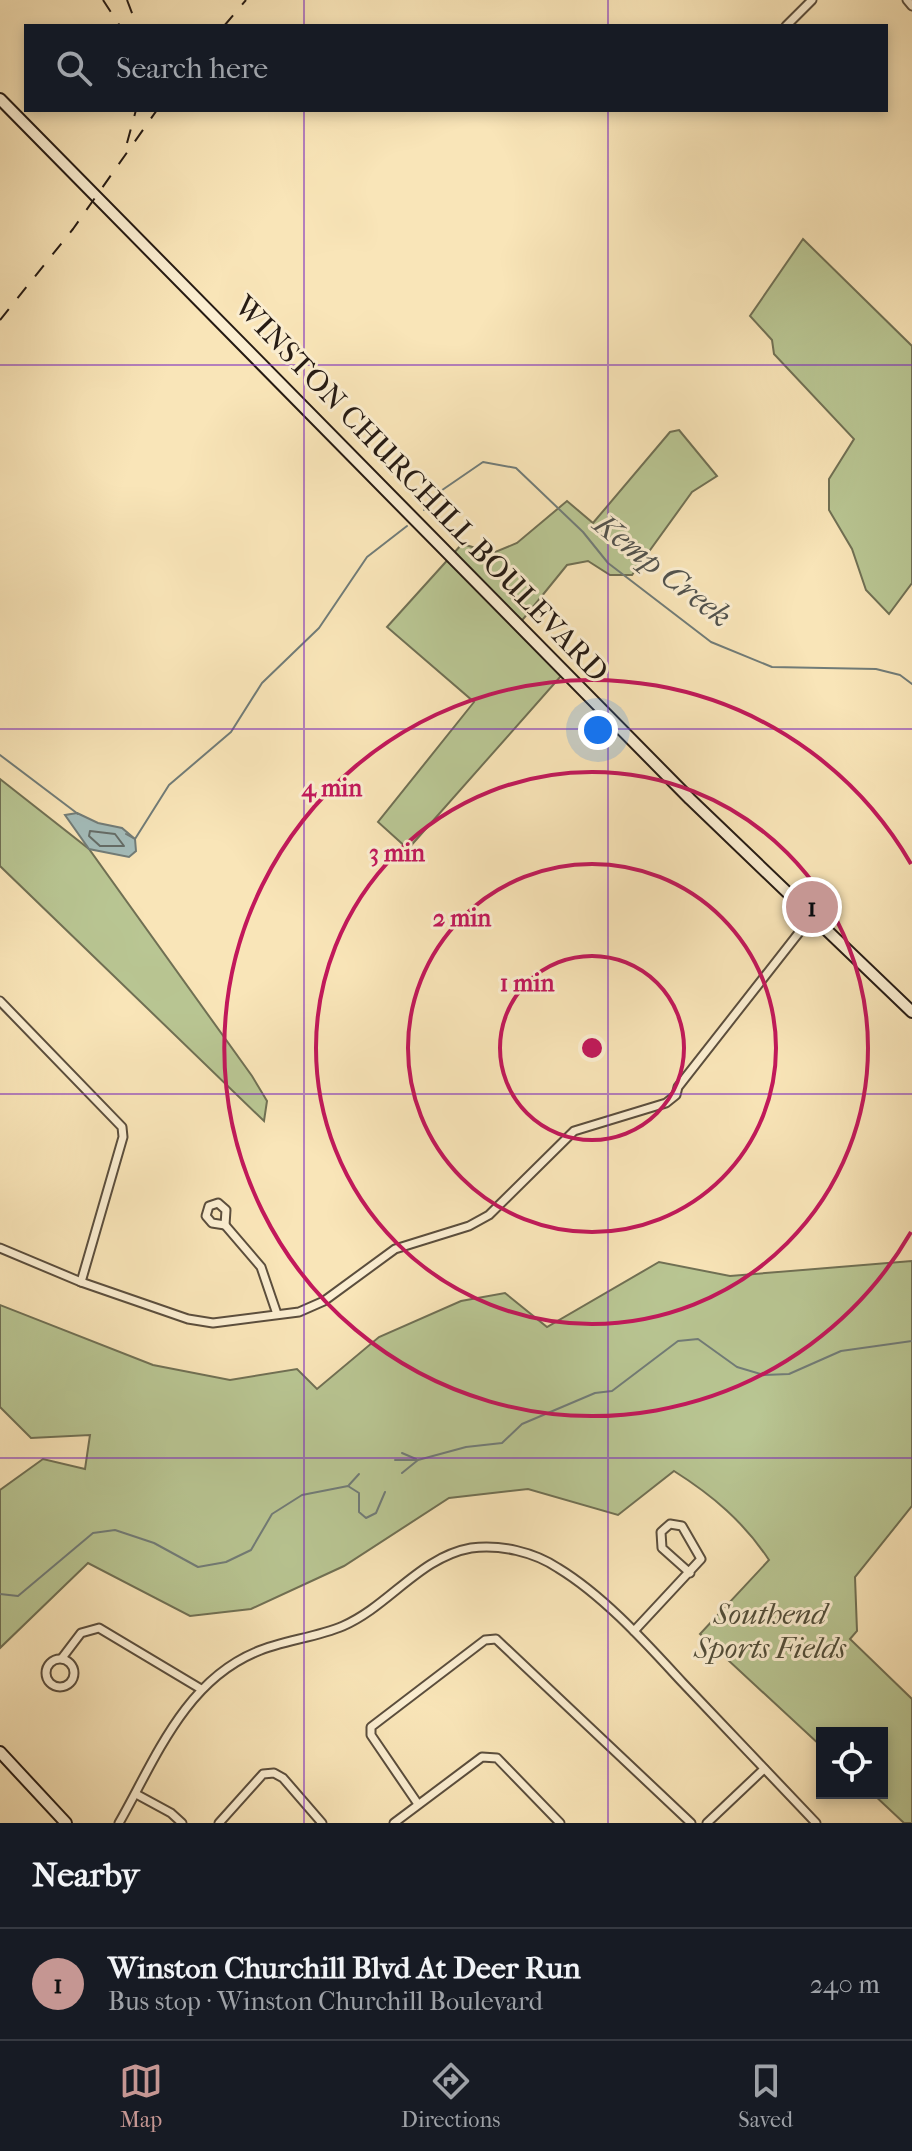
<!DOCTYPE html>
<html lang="en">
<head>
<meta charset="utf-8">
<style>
  :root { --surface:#171b24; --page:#20242c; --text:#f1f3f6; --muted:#9ea1a6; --line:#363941; --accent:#c59692 }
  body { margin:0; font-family:"IM FELL French Canon",serif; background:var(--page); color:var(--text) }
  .controls { position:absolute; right:24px; bottom:24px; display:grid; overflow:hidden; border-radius:0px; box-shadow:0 4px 12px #0003 }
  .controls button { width:72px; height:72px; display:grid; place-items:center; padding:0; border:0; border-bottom:2px solid var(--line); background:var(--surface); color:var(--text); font:40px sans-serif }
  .you { position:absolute; left:598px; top:730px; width:28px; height:28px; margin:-20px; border:6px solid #fff; border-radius:50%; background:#1a73e8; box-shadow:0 0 0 12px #1a73e833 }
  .badge { display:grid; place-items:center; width:52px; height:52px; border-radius:50%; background:var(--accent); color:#111; font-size:26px; font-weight:700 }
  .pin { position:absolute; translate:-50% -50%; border:4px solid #fff; box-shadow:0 2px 8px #0006 }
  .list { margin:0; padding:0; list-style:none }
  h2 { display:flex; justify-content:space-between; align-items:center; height:104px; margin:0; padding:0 32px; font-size:34px }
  h2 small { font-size:26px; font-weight:400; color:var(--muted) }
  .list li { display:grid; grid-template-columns:52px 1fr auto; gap:24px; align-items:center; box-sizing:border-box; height:112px; padding:0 32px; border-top:2px solid var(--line) }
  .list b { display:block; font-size:30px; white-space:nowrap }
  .list p { margin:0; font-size:26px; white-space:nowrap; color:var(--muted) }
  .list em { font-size:26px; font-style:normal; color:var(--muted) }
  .icon { flex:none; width:44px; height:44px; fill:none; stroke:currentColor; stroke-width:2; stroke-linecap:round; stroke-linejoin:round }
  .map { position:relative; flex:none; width:912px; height:1823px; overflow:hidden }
  .search { position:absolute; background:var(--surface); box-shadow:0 4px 12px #0003; left:24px; right:24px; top:24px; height:88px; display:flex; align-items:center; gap:20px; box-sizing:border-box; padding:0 28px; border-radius:0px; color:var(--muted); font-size:30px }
  .sheet { height:216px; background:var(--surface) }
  nav { display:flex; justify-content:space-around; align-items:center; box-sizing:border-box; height:112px; border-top:2px solid var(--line); background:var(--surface); font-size:22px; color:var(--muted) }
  nav a { display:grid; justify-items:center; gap:4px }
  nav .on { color:var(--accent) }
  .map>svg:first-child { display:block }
</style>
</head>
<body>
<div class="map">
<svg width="912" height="1823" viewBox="0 0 912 1823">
  <rect width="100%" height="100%" fill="#f9e5b8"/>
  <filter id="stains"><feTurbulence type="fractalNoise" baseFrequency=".0025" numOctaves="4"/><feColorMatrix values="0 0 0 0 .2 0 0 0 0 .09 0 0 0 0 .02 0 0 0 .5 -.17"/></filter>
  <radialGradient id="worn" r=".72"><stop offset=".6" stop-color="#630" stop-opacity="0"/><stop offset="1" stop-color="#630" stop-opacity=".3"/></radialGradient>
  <g fill="#b9c693" stroke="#707054" stroke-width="2">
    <path d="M 803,239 L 912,346 L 912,583 L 889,614 L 866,590 L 852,549 L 829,510 L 829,479 L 854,439 L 774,354 L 772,340 L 750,316 Z"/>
    <path d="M 679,430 L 717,476 L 692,492 L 632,575 L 610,575 L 588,561 L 567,565 L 515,629 L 561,676 L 408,849 L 378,822 L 474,702 L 387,627 L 462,544 L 493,553 L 517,543 L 567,501 L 593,523 L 670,432 Z"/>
    <path d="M 0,779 L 89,849 L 252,1076 L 267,1101 L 264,1121 L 0,866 Z"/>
    <path d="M 912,1261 L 912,1506 L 855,1577 L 857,1631 L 850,1639 L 912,1699 L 912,1823 L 904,1823 L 872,1793 L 882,1793 L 882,1733 L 822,1733 L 822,1747 L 700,1634 L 769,1560 C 744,1522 712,1495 674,1471 L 618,1515 L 528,1489 L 449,1498 L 344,1566 L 251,1609 L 190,1616 L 88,1563 L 0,1648 L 0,1490 L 43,1459 L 85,1469 L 90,1435 L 31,1438 L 0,1407 L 0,1305 L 153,1365 L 230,1380 L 297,1369 L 317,1389 L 379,1337 L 461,1301 L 505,1293 L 547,1327 L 659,1262 L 730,1276 Z"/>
  </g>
  <path fill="#a3bcba" stroke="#717c78" stroke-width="2" d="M 77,813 L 98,823 L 122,828 L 135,839 L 136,851 L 129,857 L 89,849 L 65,815 Z"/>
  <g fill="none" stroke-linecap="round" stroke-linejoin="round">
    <path stroke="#646c67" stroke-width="2" d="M 90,831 L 115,834 L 124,846 L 100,846 L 89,836 Z"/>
    <g stroke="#717c78" stroke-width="2">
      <path d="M 424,510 L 432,497 L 483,462 L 516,468 L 583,532 L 608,563 L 711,642 L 772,667 L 876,669 L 900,675 L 912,684"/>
      <path d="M 0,755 L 78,814"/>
      <path d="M 126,834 L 135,839 L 169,785 L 231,732 L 262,683 L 319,628 L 367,557 L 407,526"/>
      <path d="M 402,1453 L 416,1459"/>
      <path d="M 395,1460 L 417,1460"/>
      <path d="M 402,1473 L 418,1460 L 466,1447 L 502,1443 L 522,1424 L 595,1393 L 612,1391 L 678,1341 L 698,1339 L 737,1367 L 764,1375 L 789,1374 L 841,1351 L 912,1341"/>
      <path d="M 349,1485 L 359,1474"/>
      <path d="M 0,1594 L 18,1596 L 93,1533 L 115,1530 L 154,1543 L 198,1567 L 226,1562 L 251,1550 L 272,1514 L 302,1495 L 348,1486 L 359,1493 L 359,1512 L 366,1518 L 376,1513 L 385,1492"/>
    </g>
    <defs>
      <g id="street">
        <path d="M 907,0 L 912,6"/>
        <path d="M 786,26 L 812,0"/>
        <path d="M 0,1001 L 122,1127 L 123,1137 L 81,1282"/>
        <path d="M 218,1203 L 226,1210 L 225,1225 L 212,1223 L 206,1216 L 209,1206 Z"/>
        <path d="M 225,1225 L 261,1267 L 277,1314"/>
        <path d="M 0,1248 L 81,1282 L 188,1319 L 213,1323 L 299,1312 L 324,1301 L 395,1249 L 469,1226 L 489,1215 L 574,1131 L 666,1103 L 676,1095 L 678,1087 L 812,916"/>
        <path d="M 634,1631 L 701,1559 L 682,1526 L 670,1524 L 661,1532 L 662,1548 L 690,1573"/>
        <path d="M 62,1658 L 81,1633 L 99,1628 L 201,1689"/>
        <circle cx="60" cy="1673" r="14"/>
        <path d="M 136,1794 L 171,1813 L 182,1823"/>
        <path d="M 418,1804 L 371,1735 L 371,1727 L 485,1640 L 496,1639 L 691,1823"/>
        <path d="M 119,1823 C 155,1760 184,1682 256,1652 C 283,1640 315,1638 343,1626 C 389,1606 420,1557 471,1548 C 500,1544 534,1552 558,1568 C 604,1596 646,1643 682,1682 C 727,1729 771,1776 816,1823"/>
        <path d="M 219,1823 L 263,1774 L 274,1773 L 283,1778 L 322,1823"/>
        <path d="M 394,1823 L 482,1757 L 497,1758 L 560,1823"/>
        <path d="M 707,1823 L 764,1769"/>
      </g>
      <g id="secondary">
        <path d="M 0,99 L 690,799 L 912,1012"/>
        <path d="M 0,1752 L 66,1823"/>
      </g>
    </defs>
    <use href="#street" stroke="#5b4e3d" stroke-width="11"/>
    <use href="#secondary" stroke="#261b14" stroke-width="14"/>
    <use href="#street" stroke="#fbeed1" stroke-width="7"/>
    <use href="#secondary" stroke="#fbeed1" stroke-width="10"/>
    <g stroke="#261b14" stroke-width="2" stroke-dasharray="14 14" stroke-linecap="butt">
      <path d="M 103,0 L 120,26"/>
      <path d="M 127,0 L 137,26"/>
      <path d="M 224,26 L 246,0"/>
      <path d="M 127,143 L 136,110"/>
      <path d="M 0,320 L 73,229 L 157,110"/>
    </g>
  </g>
  <path fill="none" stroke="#7b2cbf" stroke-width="2" stroke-opacity="0.55" d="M 304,0 L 304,26M 608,0 L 608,26M 304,110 L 304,1823M 608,110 L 608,1823M 0,365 L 912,365M 0,729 L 912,729M 0,1094 L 912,1094M 0,1458 L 912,1458"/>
  <g fill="none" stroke="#c2185b" stroke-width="4">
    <circle cx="592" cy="1048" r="92"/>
    <circle cx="592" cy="1048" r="184"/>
    <circle cx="592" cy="1048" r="276"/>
    <path d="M911 1232A368 368 0 1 1 911 864"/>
  </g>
  <g text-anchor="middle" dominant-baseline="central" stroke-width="6" stroke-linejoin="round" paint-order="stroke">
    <g font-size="30" fill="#261b14" stroke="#fbeed1">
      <text transform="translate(421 489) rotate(46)">WINSTON CHURCHILL BOULEVARD</text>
    </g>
    <g font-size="30" font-style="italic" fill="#524e3a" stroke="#fbeed1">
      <text x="770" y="1614">Southend<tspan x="770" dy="34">Sports Fields</tspan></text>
    </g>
    <g font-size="32" font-style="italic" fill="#52534e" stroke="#fbeed1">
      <text transform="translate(663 570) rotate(38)">Kemp Creek</text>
    </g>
  </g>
  <circle cx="592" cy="1048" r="12" fill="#c2185b" stroke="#fbeed1" stroke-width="4"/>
  <g font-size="24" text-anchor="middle" font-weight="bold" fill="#c2185b" stroke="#fbeed1" stroke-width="6" stroke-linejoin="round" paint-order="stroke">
    <text x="332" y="796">4 min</text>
    <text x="397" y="861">3 min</text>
    <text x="462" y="926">2 min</text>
    <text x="527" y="991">1 min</text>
  </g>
  <rect width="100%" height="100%" filter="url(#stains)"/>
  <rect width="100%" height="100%" fill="url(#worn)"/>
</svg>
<div class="controls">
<button><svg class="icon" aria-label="locate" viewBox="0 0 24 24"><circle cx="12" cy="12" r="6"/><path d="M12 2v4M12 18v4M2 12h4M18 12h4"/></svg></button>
</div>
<div class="you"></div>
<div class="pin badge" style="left:812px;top:907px">1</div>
<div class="search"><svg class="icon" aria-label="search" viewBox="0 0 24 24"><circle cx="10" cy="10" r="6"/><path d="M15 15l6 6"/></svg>Search here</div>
</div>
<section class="sheet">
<h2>Nearby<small></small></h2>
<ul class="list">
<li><span class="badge">1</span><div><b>Winston Churchill Blvd At Deer Run</b><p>Bus stop · Winston Churchill Boulevard</p></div><em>240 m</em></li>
</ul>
</section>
<nav>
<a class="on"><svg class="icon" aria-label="map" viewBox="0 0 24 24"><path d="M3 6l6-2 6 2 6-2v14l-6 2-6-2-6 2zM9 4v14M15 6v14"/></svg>Map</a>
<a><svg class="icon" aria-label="directions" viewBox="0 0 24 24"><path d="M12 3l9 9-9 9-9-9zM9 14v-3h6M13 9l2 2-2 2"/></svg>Directions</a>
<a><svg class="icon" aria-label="saved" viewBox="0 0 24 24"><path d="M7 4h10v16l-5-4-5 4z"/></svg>Saved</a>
</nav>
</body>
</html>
